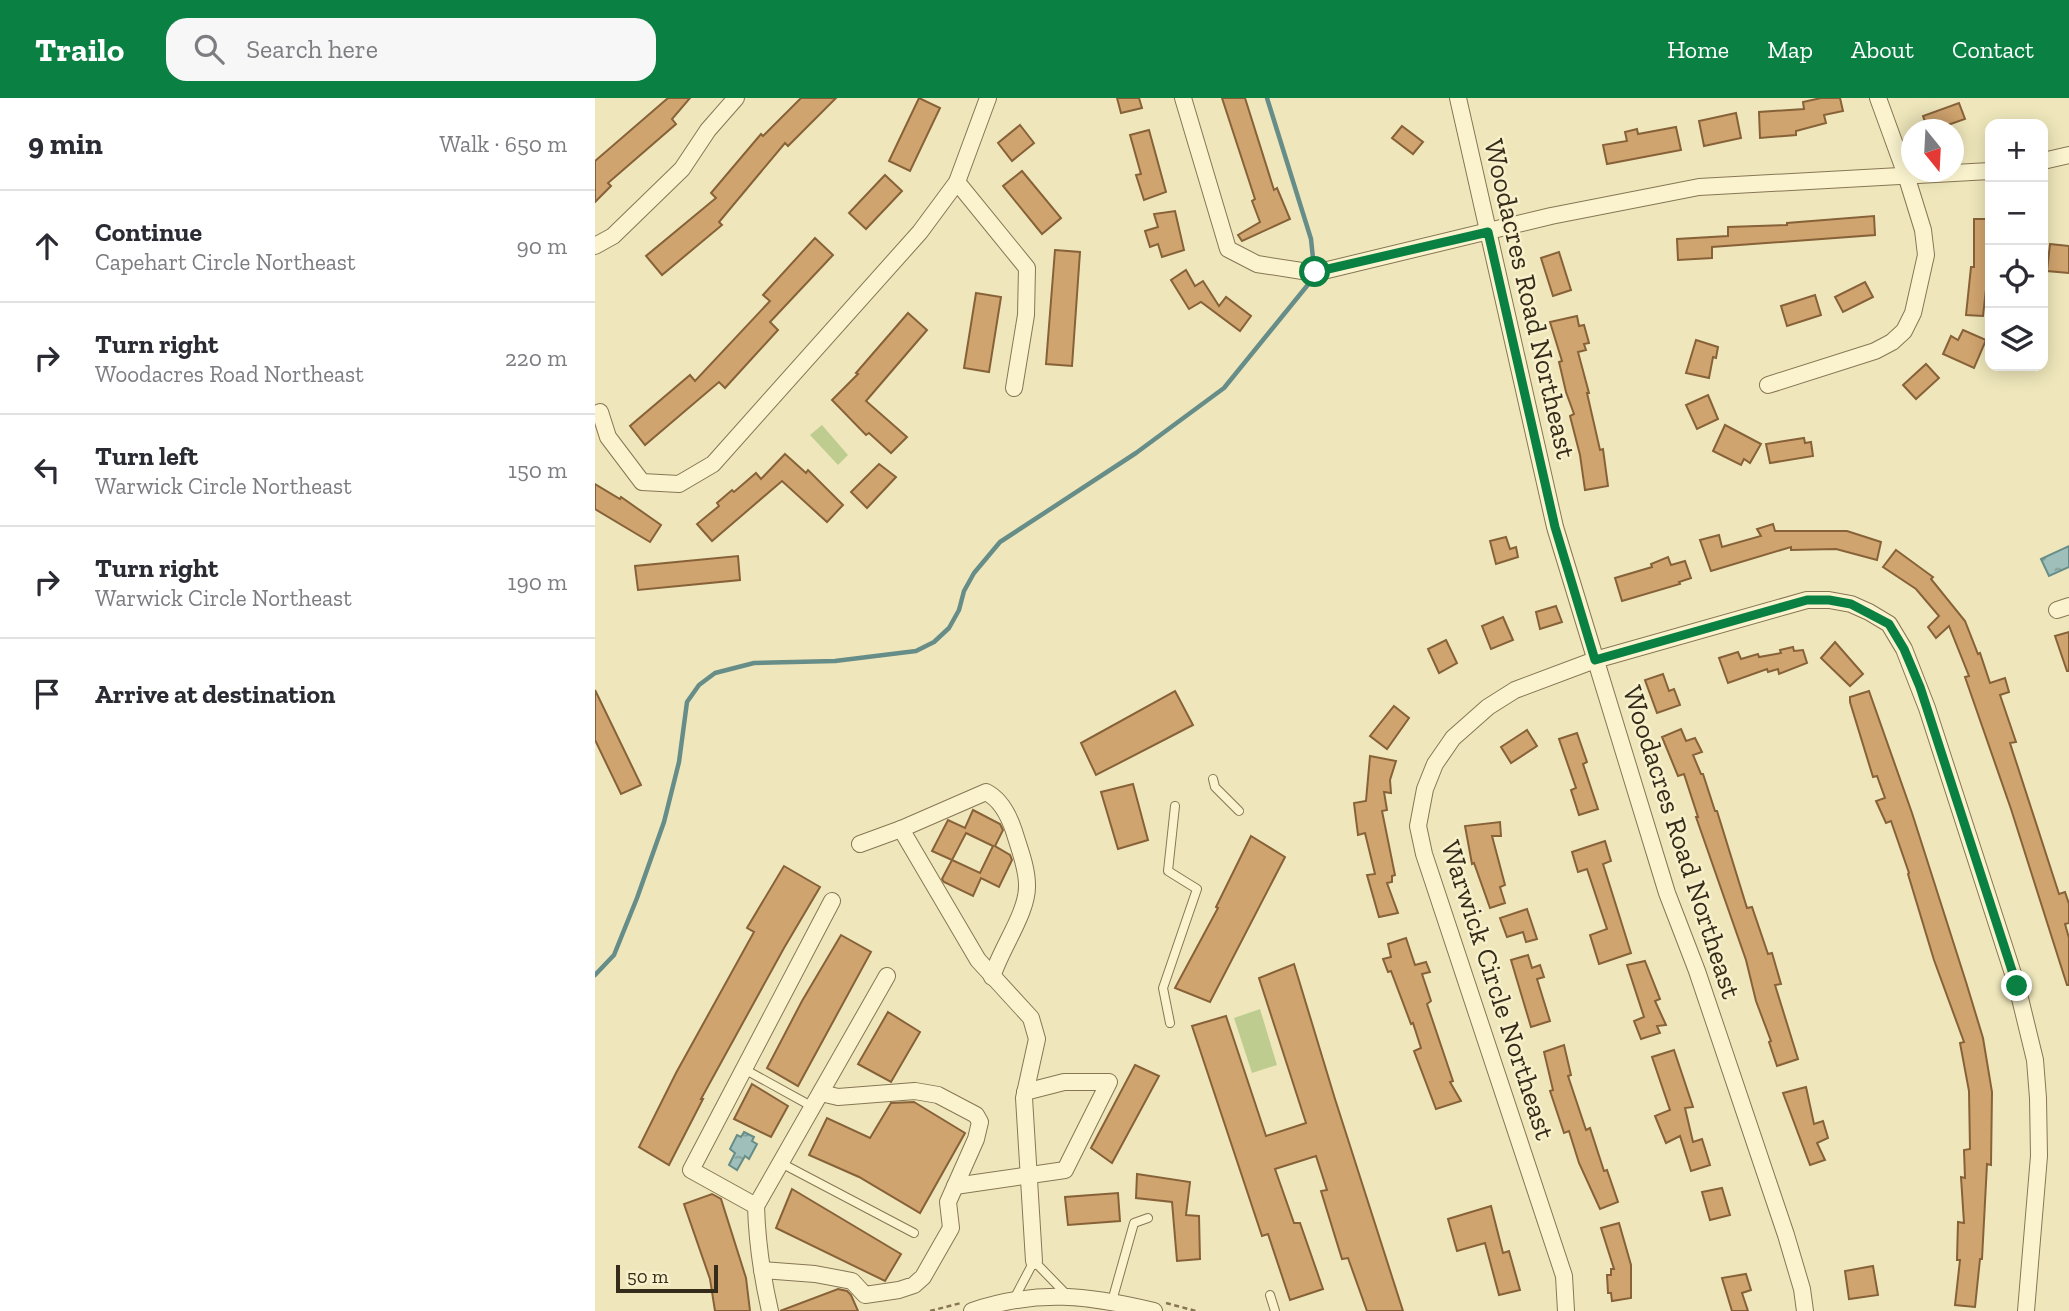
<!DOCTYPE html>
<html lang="en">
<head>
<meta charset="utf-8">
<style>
  :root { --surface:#fff; --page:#f7f7f7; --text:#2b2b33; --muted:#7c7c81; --line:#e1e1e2; --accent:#0b8043 }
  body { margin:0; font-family:"Zilla Slab",serif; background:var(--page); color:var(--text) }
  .controls { position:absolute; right:21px; top:21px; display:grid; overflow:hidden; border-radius:14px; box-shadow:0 4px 18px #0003 }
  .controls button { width:63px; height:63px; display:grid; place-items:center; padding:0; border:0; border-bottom:2px solid var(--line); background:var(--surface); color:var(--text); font:35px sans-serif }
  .compass { position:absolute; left:1306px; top:21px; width:63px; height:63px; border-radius:50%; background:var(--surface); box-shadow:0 4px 18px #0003; rotate:162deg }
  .scale { position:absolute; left:21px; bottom:18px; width:102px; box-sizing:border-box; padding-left:7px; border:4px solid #352b1a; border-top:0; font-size:19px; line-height:24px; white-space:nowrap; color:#352b1a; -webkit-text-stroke:5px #f7f0ca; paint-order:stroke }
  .stop { position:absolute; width:21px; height:21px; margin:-16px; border:5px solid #0b8043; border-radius:50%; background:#fff }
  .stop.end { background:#0b8043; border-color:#fff; box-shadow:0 2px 7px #0008 }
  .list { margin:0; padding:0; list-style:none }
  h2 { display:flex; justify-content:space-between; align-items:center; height:91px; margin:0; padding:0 28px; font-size:30px }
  h2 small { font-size:23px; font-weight:400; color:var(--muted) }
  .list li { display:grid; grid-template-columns:46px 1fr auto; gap:21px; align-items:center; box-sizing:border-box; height:112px; padding:0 28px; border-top:2px solid var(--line) }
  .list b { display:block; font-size:26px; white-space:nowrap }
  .list p { margin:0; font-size:23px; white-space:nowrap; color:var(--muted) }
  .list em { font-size:23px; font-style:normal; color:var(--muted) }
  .icon { flex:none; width:38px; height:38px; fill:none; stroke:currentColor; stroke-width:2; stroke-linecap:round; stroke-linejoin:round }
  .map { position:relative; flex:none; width:1474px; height:1213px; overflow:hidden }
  header { display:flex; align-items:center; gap:42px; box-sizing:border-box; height:98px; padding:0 35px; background:var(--accent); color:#fff }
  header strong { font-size:33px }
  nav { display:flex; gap:38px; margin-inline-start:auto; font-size:24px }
  .search { width:490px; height:63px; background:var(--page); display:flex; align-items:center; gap:18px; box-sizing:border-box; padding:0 24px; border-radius:21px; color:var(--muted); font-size:26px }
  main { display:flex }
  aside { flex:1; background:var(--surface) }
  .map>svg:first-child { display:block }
</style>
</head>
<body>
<header>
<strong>Trailo</strong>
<div class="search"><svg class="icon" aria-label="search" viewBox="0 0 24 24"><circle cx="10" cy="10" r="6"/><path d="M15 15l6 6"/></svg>Search here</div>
<nav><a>Home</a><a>Map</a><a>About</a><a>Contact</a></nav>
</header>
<main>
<aside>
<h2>9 min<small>Walk · 650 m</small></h2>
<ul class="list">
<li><svg class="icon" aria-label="ahead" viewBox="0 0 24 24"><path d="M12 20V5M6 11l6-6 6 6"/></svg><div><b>Continue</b><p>Capehart Circle Northeast</p></div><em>90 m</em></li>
<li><svg class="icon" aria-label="right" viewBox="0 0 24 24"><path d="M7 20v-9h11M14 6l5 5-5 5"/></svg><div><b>Turn right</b><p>Woodacres Road Northeast</p></div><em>220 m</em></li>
<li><svg class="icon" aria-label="left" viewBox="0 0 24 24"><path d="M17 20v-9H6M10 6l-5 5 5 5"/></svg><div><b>Turn left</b><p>Warwick Circle Northeast</p></div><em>150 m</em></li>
<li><svg class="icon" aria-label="right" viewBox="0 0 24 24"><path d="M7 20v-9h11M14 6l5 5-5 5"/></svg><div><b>Turn right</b><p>Warwick Circle Northeast</p></div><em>190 m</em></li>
<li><svg class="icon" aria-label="arrive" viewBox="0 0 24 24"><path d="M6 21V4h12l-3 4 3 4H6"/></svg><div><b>Arrive at destination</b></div></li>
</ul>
</aside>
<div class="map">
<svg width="1474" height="1213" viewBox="0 0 1474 1213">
  <defs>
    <pattern id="water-ripples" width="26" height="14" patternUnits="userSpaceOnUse" patternTransform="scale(1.75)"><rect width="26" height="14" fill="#9fc0ba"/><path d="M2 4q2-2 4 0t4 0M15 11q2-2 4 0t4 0" fill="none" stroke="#829c96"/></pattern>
  </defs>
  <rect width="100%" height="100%" fill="#efe7bb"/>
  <g fill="#becd8f">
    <path d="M 227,327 L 253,357 L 243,367 L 215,337 Z"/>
    <path d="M 665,911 L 682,967 L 657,975 L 639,920 Z"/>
  </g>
  <g fill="url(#water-ripples)" stroke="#678d89" stroke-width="2">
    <path d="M 1474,448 L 1474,469 L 1454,478 L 1446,461 Z"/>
    <path d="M 149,1034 L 159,1039 L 157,1043 L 162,1046 L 154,1061 L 150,1058 L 142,1072 L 134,1067 L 140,1055 L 135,1051 L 142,1037 L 146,1039 Z"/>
  </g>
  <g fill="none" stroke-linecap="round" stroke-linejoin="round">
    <g stroke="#678d89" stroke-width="4.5">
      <path d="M 672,0 L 716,141 L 719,170"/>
      <path d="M 0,877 L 19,857 L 42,800 L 69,724 L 84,664 L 92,604 L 104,587 L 120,575 L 159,565 L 240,563 L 321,553 L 339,544 L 354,530 L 364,512 L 369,493 L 379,475 L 405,444 L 541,355 L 629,290 L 720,178"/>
    </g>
  </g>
  <g fill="#d0a46e" stroke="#876239" stroke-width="2" fill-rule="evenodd">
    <path d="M 73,0 L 95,0 L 77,21 L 81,26 L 13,85 L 16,88 L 0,104 L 0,63 Z"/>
    <path d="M 206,0 L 241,0 L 193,48 L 190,45 L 124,124 L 127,127 L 67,177 L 51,158 L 121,100 L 116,95 L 166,36 L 168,38 Z"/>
    <path d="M 324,0 L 345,10 L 315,73 L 294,63 Z"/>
    <path d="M 522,0 L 544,0 L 547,10 L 526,15 Z"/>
    <path d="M 627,0 L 650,0 L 679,92 L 682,90 L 695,121 L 647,143 L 643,137 L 665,124 L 657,103 L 660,101 Z"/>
    <path d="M 1226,0 L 1245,0 L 1248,13 L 1229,17 L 1231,25 L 1201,33 L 1201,37 L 1165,40 L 1164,14 L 1209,11 L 1208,4 Z"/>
    <path d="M 1364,5 L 1370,21 L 1350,28 L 1351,32 L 1333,32 L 1328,18 Z"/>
    <path d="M 1141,15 L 1146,40 L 1109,48 L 1104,23 Z"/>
    <path d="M 425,27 L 439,45 L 417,63 L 403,45 Z"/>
    <path d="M 807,28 L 828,44 L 818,56 L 797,40 Z"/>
    <path d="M 1081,29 L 1086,52 L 1012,66 L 1008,47 L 1032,43 L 1030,34 L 1042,31 L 1043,36 Z"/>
    <path d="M 554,32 L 571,94 L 549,102 L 541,77 L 546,76 L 535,37 Z"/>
    <path d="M 427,73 L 466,120 L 447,136 L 408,88 Z"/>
    <path d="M 290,77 L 307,93 L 271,131 L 254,115 Z"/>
    <path d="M 580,113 L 589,152 L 567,159 L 563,146 L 555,149 L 550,133 L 563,129 L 559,116 Z"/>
    <path d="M 1279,118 L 1280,137 L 1117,149 L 1117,160 L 1083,162 L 1082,141 L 1133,138 L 1133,129 L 1192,127 L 1192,125 Z"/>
    <path d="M 1379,121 L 1395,121 L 1395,155 L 1388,218 L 1371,217 L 1376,169 L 1379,169 Z"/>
    <path d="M 220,140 L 238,157 L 175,224 L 183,232 L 130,290 L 124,284 L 50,347 L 35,328 L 95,277 L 100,283 L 175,203 L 168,197 Z"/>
    <path d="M 1455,146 L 1474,148 L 1474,175 L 1452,173 Z"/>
    <path d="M 460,152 L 485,154 L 477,268 L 451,266 Z"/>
    <path d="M 964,154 L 976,192 L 958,198 L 946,160 Z"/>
    <path d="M 591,172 L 600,188 L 608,183 L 624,208 L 631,199 L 656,218 L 645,233 L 606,204 L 594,211 L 576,182 Z"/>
    <path d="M 1270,184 L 1278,199 L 1248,214 L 1240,199 Z"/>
    <path d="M 381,195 L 406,199 L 394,274 L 369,270 Z"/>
    <path d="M 1220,197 L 1226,217 L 1192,228 L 1186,208 Z"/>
    <path d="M 313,215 L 332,232 L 271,303 L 312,339 L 296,355 L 274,335 L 271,337 L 237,302 L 263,276 L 261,275 Z"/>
    <path d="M 982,218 L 984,228 L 989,227 L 994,245 L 989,246 L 991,252 L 983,254 L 994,295 L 992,295 L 1005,352 L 1008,351 L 1013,388 L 990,392 L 985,357 L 975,318 L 979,316 L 971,294 L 964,264 L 967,263 L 955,224 Z"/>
    <path d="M 1368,232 L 1391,242 L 1379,270 L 1348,256 L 1356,238 L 1363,242 Z"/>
    <path d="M 1101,242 L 1123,249 L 1121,260 L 1118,259 L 1114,280 L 1091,275 Z"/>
    <path d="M 1331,266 L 1344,280 L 1321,301 L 1308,287 Z"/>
    <path d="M 1113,297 L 1123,321 L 1102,331 L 1091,307 Z"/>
    <path d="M 1130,327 L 1166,346 L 1155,365 L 1149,361 L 1146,367 L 1118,353 Z"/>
    <path d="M 1209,340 L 1210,345 L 1216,344 L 1218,358 L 1175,365 L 1171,346 Z"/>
    <path d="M 190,356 L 211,375 L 213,372 L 248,407 L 232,424 L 187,383 L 117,443 L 102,426 L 124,408 L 122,405 L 137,392 L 139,394 L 161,375 L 166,381 Z"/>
    <path d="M 284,366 L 301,379 L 272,410 L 256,394 Z"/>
    <path d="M 0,386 L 25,401 L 26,399 L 66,427 L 55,444 L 0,411 Z"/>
    <path d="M 1178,426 L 1180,433 L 1252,433 L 1286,444 L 1282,462 L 1241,451 L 1196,452 L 1196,449 L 1116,473 L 1105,442 L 1124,437 L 1127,449 L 1166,438 L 1162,431 Z"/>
    <path d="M 911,439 L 915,451 L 921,449 L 923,459 L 901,466 L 895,443 Z"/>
    <path d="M 1301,452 L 1338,479 L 1336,481 L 1370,523 L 1383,556 L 1385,555 L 1395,585 L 1410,580 L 1414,594 L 1405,597 L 1421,644 L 1415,645 L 1464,796 L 1470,794 L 1474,806 L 1474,825 L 1470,826 L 1474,840 L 1474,887 L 1472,887 L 1416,711 L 1370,579 L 1374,578 L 1354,528 L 1341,540 L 1333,529 L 1344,518 L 1321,491 L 1288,469 Z"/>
    <path d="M 143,458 L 145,482 L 43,492 L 40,468 Z"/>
    <path d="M 1073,459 L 1076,467 L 1090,463 L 1096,480 L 1084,484 L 1085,486 L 1027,503 L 1020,480 L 1057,469 L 1056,466 Z"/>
    <path d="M 961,508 L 967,524 L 945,531 L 941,514 Z"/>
    <path d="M 908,519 L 918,542 L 896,551 L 887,528 Z"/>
    <path d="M 1474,534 L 1474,573 L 1472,573 L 1460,538 Z"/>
    <path d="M 851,542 L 862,565 L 844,575 L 833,551 Z"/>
    <path d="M 1240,544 L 1268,576 L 1255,588 L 1226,560 Z"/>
    <path d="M 1198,549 L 1199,553 L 1208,552 L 1212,565 L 1184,576 L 1183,571 L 1173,574 L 1172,571 L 1133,585 L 1124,560 L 1143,554 L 1146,561 L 1163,556 L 1164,559 L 1186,555 L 1185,552 Z"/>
    <path d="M 1068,576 L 1074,593 L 1079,591 L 1085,607 L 1062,615 L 1050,582 Z"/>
    <path d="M 0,592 L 46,687 L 26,696 L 0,642 Z"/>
    <path d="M 580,593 L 598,627 L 501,677 L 486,645 Z"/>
    <path d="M 1274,593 L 1317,715 L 1371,884 L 1388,940 L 1397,994 L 1396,1067 L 1392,1066 L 1387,1161 L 1385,1161 L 1380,1209 L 1360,1207 L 1365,1162 L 1362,1162 L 1363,1124 L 1369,1125 L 1366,1079 L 1370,1080 L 1369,1052 L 1375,1051 L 1374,993 L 1365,945 L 1369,944 L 1339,862 L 1313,776 L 1314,775 L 1296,723 L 1291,725 L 1281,703 L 1290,700 L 1282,678 L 1278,679 L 1255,604 L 1255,599 Z"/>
    <path d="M 799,608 L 814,620 L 792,651 L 775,638 Z"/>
    <path d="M 1086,631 L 1091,643 L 1100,640 L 1107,654 L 1098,657 L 1106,676 L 1108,676 L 1120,713 L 1122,713 L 1152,810 L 1157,809 L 1173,856 L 1177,855 L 1186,886 L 1180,887 L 1203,961 L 1182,968 L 1174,944 L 1176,943 L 1161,903 L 1151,862 L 1101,719 L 1103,719 L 1089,676 L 1083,678 L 1067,639 Z"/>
    <path d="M 932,632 L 942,648 L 916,665 L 906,649 Z"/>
    <path d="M 982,635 L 992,664 L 988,666 L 1003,711 L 984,717 L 976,692 L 981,690 L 964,641 Z"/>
    <path d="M 775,658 L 801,663 L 795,682 L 796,695 L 789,694 L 792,712 L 787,713 L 800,777 L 797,778 L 797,784 L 792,785 L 803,815 L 784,819 L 772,777 L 780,776 L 770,735 L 763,737 L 759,705 L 771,703 Z"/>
    <path d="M 538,686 L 553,742 L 523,751 L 506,694 Z"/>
    <path d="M 378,712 L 405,726 L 408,732 L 400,748 L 415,757 L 417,762 L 404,789 L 386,780 L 378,798 L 349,784 L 347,781 L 357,762 L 337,753 L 353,722 L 370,730 ZM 371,735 L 398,748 L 385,775 L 357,762 Z"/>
    <path d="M 905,724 L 906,738 L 897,738 L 910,787 L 905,789 L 910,805 L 895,810 L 879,765 L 877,766 L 870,728 Z"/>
    <path d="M 656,738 L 690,759 L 615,904 L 580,890 L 623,810 L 621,809 Z"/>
    <path d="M 1010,743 L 1016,763 L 1008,766 L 1036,855 L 1004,866 L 995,837 L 1012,831 L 992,771 L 983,774 L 977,754 Z"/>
    <path d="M 189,768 L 225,789 L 189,850 L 106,1001 L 108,1001 L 74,1067 L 44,1049 L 81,975 L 159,834 L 152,830 Z"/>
    <path d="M 932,811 L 942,841 L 931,844 L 928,834 L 912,839 L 905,820 Z"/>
    <path d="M 246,837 L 276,854 L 203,988 L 172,970 L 207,903 Z"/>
    <path d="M 811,840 L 820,867 L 831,864 L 835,874 L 827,876 L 836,903 L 832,906 L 858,983 L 855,984 L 866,1003 L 841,1011 L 819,953 L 826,950 L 818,925 L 816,926 L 796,873 L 793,874 L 788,861 L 796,859 L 793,846 Z"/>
    <path d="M 933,857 L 937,870 L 945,867 L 949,879 L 942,881 L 955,923 L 936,929 L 916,862 Z"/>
    <path d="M 1050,863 L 1065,901 L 1060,903 L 1071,927 L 1062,928 L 1065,935 L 1046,941 L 1039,923 L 1049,919 L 1032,867 Z"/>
    <path d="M 699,866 L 740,1001 L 808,1213 L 772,1213 L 753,1160 L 747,1161 L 726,1093 L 732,1092 L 721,1058 L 680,1071 L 699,1125 L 705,1125 L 728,1191 L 695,1202 L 673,1136 L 667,1138 L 597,928 L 631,918 L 671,1038 L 711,1025 L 664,880 Z"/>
    <path d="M 293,914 L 325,934 L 296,984 L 263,966 Z"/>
    <path d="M 969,947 L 976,977 L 973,978 L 991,1032 L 995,1030 L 1009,1073 L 1012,1072 L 1023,1104 L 1005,1111 L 984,1065 L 974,1033 L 969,1035 L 955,993 L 958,992 L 949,954 Z"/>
    <path d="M 1079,952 L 1098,1009 L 1090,1010 L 1098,1044 L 1107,1041 L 1115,1067 L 1096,1073 L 1085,1038 L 1071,1045 L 1060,1018 L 1075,1012 L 1057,959 Z"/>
    <path d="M 540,967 L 564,978 L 517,1065 L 496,1050 Z"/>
    <path d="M 157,986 L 193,1008 L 176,1039 L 139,1021 Z"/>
    <path d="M 1211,989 L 1219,1026 L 1228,1023 L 1233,1040 L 1222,1045 L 1230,1062 L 1215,1067 L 1188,995 Z"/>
    <path d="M 319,1004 L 370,1035 L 325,1115 L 264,1079 L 214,1057 L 232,1020 L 275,1040 L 296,1005 Z"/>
    <path d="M 542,1076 L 595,1084 L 591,1117 L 604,1118 L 605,1161 L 582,1163 L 577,1104 L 541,1100 Z"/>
    <path d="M 1127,1090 L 1135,1117 L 1115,1122 L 1107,1094 Z"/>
    <path d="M 197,1091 L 306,1156 L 290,1183 L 181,1130 Z"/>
    <path d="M 523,1095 L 525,1123 L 473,1127 L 470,1099 Z"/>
    <path d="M 117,1096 L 126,1101 L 151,1180 L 155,1213 L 120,1213 L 115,1181 L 89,1106 Z"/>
    <path d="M 896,1108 L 908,1155 L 914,1153 L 925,1192 L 904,1197 L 890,1145 L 862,1153 L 853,1121 Z"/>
    <path d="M 1024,1125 L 1036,1167 L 1036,1200 L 1017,1203 L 1016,1195 L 1013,1195 L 1012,1177 L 1016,1177 L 1016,1171 L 1019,1171 L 1006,1130 Z"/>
    <path d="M 1278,1168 L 1283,1197 L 1254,1201 L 1250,1173 Z"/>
    <path d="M 1151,1176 L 1156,1192 L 1147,1195 L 1153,1213 L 1137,1213 L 1127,1180 Z"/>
    <path d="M 243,1191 L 252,1193 L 256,1197 L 263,1213 L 185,1213 Z"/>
  </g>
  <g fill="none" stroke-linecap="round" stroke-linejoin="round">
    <defs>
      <g id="lane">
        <path d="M 618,681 L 620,689 L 644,713"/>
        <path d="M 575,925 L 568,890 L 602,791 L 573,773 L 580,708"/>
        <path d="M 149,971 L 218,1009"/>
        <path d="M 186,1065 L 319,1135"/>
        <path d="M 675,1197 L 680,1213"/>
        <path d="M 419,1201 L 439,1163 L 472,1197"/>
        <path d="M 517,1203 L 539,1125 L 553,1120"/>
      </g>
      <g id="street">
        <path d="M 588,0 L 633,151 L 662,166 L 720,175 L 956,118 L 1104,89 L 1395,73"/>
        <path d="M 863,0 L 960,429 L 1072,795 L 1102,873 L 1191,1137 L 1207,1191 L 1210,1213"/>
        <path d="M 1448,63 L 1474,57"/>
        <path d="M 362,84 L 432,170 L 431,217 L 419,290"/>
        <path d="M 0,148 L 18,138 L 87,71 L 113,32 L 141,0"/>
        <path d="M 1173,287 L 1280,253 L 1297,244 L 1309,233 L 1318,215 L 1331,157 L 1328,132 L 1311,77 L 1283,0"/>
        <path d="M 5,314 L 13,339 L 47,384 L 84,386 L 118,366 L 325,134 L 362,84 L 393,0"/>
        <path d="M 1462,512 L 1474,508"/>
        <path d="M 306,731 L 383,862 L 436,920 L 442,941 L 429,1000 L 439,1163"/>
        <path d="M 265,746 L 306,731 L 391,694 C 405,701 414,718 419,733 C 424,750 432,769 432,787 C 433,814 406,850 397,879"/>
        <path d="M 360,1088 L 470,1072 L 514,984 L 469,984 L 430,994"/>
        <path d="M 161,1108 L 96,1072 L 237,803"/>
        <path d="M 167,1172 L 220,1176 L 257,1183 L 270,1197 L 304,1192 L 319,1187 L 328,1179 L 356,1130 L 353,1104 L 381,1041 L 385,1024 L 381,1017 L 343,997 L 320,993 L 243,999 L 226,995"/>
        <path d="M 175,1213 C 167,1178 162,1144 161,1108 L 292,878"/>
        <path d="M 377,1213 C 443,1191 492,1197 559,1213"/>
        <path d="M 971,1213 L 969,1178 L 829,756 L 823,728 L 830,691 L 840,666 L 858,640 L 893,609 L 920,592 L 1000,562 L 1212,502 L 1234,502 L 1256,506 L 1274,514 L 1294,526 L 1309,551 L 1332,610 L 1422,888 L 1440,962 L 1443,1000 L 1444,1058 L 1431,1213"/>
      </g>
    </defs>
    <use href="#lane" stroke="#877654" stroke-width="10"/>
    <use href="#street" stroke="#877654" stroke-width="18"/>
    <g stroke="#877654" stroke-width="2.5" stroke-dasharray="5 3.5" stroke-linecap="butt">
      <path d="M 571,1205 L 601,1213"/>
      <path d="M 335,1213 L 366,1205"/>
    </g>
    <use href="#lane" stroke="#faf3ce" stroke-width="8"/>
    <use href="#street" stroke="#faf3ce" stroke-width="16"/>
  </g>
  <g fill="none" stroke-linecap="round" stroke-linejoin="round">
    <path stroke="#0b8043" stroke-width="9" d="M 720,174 L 893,134 L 960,429 L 1000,562 L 1212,502 L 1234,502 L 1256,506 L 1294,526 L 1309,551 L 1325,589 L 1422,888"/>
  </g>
  <g text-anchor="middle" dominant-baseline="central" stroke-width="5" stroke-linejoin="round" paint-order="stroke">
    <g font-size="28" fill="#352b1a" stroke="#f7f0ca">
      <text transform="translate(935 201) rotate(77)">Woodacres Road Northeast</text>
      <text transform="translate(1087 744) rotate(72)">Woodacres Road Northeast</text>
      <text transform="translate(903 892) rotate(72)">Warwick Circle Northeast</text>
    </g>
  </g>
</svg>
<div class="controls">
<button>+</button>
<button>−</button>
<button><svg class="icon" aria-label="locate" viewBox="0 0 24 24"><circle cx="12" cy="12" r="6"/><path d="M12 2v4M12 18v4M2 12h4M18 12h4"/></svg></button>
<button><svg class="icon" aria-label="layers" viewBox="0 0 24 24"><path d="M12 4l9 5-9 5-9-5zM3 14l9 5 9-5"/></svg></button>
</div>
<svg class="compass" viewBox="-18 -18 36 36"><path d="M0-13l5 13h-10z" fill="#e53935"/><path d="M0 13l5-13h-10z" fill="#7c7c81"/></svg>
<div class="scale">50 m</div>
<div class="stop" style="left:720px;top:174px"></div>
<div class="stop end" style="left:1422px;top:888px"></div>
</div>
</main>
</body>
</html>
